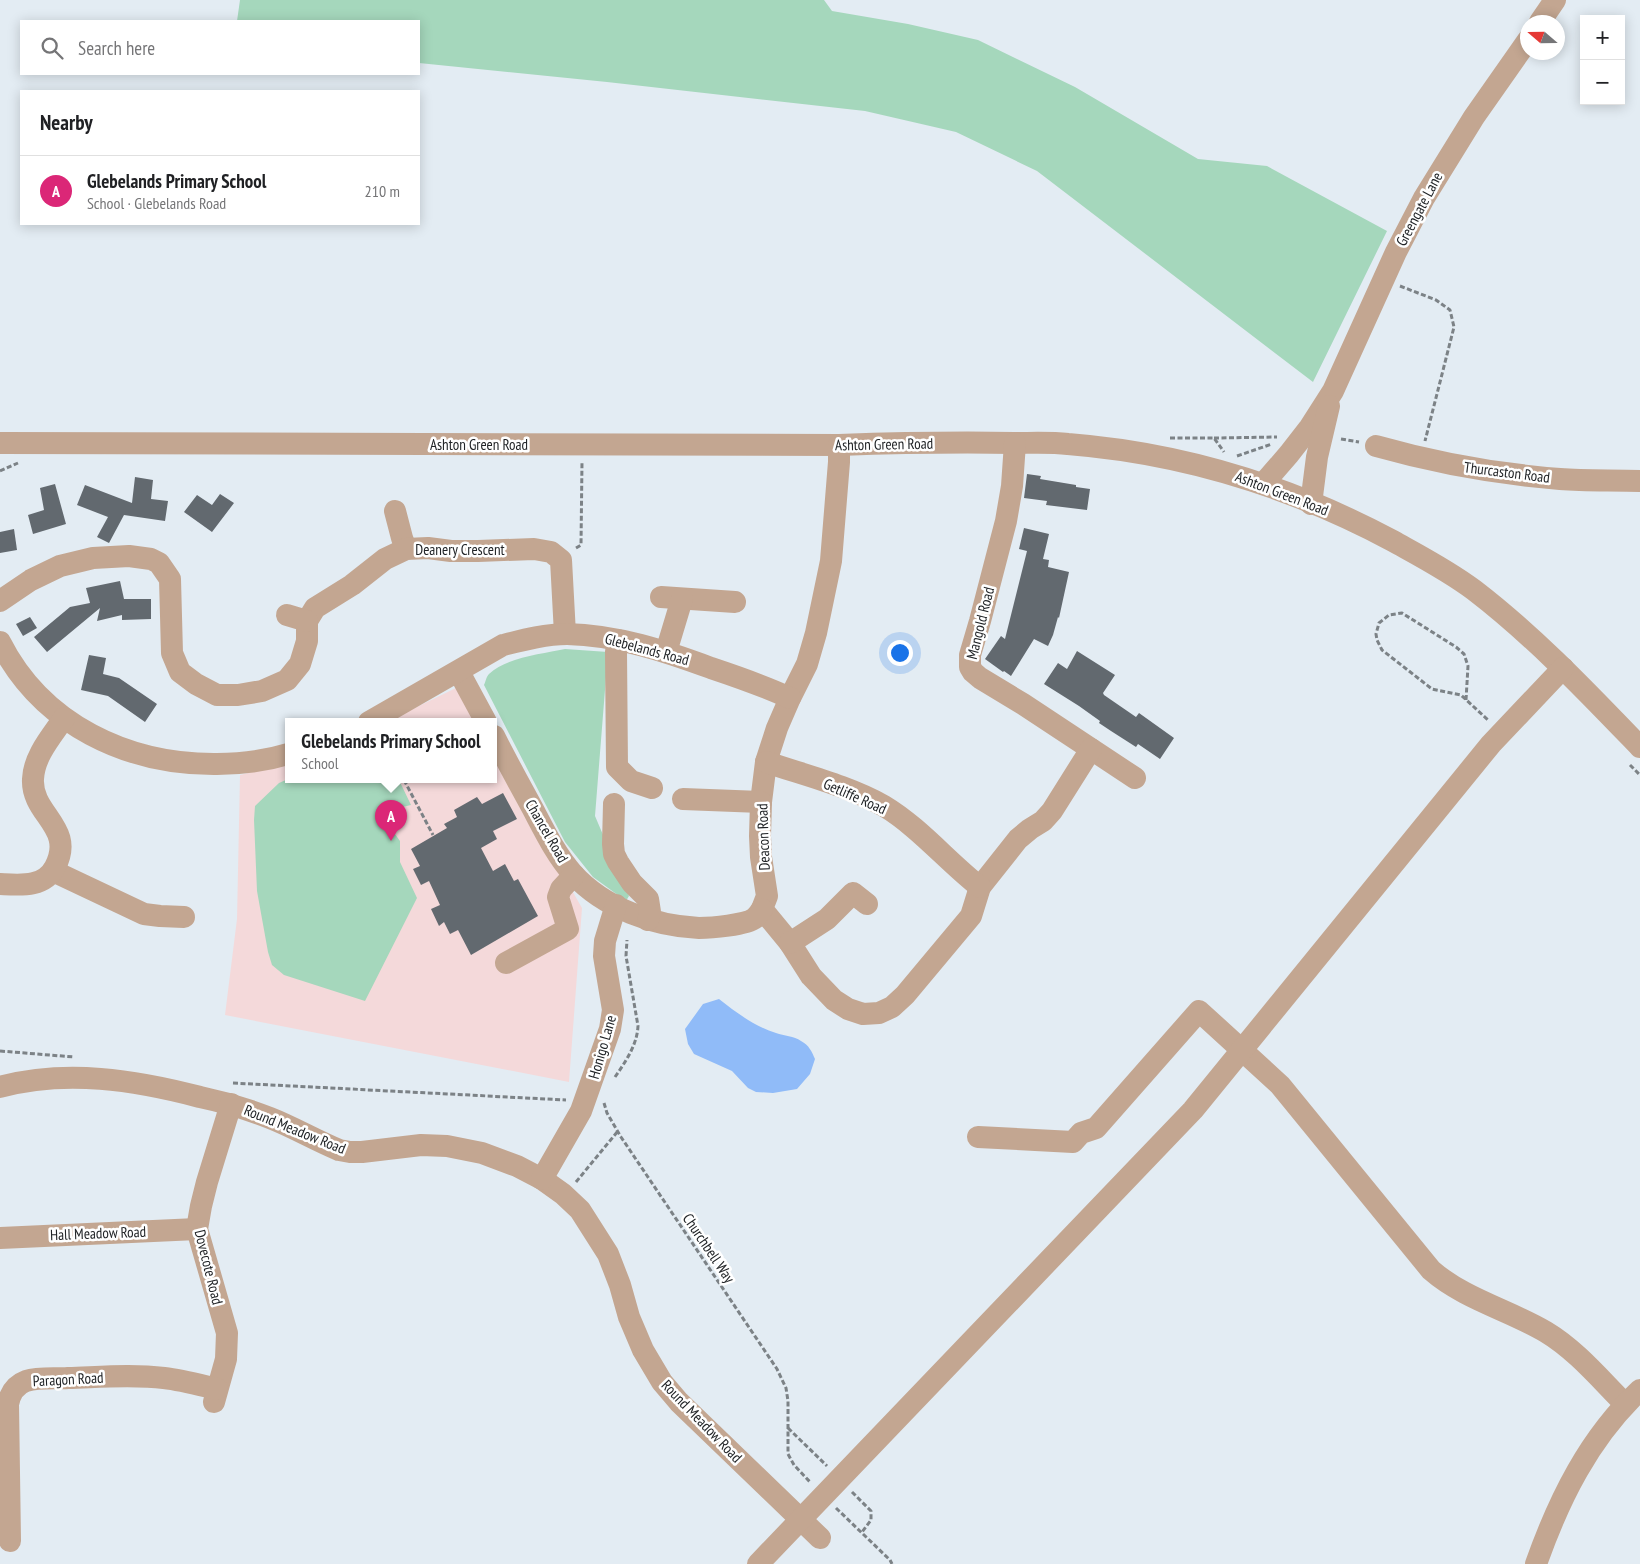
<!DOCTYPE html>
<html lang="en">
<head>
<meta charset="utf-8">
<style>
  :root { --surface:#fff; --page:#f6f6f6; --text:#202124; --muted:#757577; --line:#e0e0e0; --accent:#db2777 }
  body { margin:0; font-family:"PT Sans Narrow",sans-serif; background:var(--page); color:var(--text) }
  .controls { position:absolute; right:15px; top:15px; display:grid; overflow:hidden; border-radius:0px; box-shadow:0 2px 12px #0003 }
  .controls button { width:45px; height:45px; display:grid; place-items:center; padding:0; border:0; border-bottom:1px solid var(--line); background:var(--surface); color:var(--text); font:25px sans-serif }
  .compass { position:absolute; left:1520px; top:15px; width:45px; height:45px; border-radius:50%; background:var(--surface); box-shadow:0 2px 12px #0003; rotate:290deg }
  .you { position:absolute; left:899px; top:652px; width:18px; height:18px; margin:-12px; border:4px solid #fff; border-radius:50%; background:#1a73e8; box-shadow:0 0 0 8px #1a73e833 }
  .badge { display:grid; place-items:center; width:32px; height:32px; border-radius:50%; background:var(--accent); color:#fff; font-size:16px; font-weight:700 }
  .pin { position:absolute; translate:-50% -41px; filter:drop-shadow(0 1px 2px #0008) }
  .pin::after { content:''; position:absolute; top:26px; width:18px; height:15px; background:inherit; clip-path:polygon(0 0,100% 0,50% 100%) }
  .popup { position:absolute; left:285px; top:718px; width:212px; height:65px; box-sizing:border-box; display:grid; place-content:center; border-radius:0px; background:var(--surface); filter:drop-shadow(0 1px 4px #0005); font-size:16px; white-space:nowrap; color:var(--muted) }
  .popup b { font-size:19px; color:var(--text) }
  .popup::after { content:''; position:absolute; left:50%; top:100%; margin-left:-10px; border:10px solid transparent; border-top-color:var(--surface) }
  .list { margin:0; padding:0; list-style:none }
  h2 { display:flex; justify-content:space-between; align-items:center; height:65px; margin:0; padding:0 20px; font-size:21px }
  h2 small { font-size:16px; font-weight:400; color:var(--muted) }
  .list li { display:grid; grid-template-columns:32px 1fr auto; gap:15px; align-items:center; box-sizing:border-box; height:70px; padding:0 20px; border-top:1px solid var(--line) }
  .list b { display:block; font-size:19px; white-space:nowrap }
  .list p { margin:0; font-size:16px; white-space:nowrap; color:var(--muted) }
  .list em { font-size:16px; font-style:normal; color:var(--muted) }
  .icon { flex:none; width:28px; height:28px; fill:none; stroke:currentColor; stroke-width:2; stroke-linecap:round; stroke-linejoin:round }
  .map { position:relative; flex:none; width:1640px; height:1564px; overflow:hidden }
  .search { position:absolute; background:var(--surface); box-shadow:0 2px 12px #0003; left:20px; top:20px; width:400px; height:55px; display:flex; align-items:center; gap:12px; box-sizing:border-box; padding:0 18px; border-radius:0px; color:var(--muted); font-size:19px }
  .panel { position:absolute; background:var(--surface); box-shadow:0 2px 12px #0003; left:20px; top:90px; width:400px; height:135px; border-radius:0px }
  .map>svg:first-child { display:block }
</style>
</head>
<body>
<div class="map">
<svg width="1640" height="1564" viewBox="0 0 1640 1564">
  <rect width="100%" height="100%" fill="#e3ecf3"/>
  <g fill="#f4d9da">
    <path d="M 456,688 L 476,722 L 386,722 Z"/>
    <path d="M 494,754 L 582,908 L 569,1082 L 225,1015 L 237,919 L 240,775 L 288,763 L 288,780 L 494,780 Z"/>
  </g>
  <g fill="#a5d7bc">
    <path d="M 240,0 L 824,0 L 832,11 L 908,24 L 978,40 L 1075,87 L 1198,159 L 1267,166 L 1387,231 L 1313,382 L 1037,171 L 956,132 L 865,111 L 607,82 L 419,63 L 419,21 L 237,21 Z"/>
    <path d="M 565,649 L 608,652 L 595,816 L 629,896 L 626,901 L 593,877 L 565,842 L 484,685 C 486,681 486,677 489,674 C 507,657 542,654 565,649 Z"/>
    <path d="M 288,779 L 399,780 L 411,805 L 398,808 L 394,818 L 392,830 L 400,841 L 400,862 L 417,898 L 365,1001 L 284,975 L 272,965 L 268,952 L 257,891 L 254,820 L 255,806 L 279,783 Z"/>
  </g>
  <path fill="#90bbf8" d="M 719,999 C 737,1013 754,1026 776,1033 C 784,1036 794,1036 801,1041 C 809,1045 812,1052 815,1059 L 810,1074 L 797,1089 L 773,1093 L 756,1092 L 748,1088 L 732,1071 L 694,1054 L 688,1044 L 685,1029 L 703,1004 Z"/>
  <g fill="#62696f">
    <path d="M 1027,474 L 1041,476 L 1040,479 L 1076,485 L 1076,487 L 1090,489 L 1087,510 L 1046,505 L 1047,501 L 1024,498 Z"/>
    <path d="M 135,477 L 153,480 L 151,499 L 168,501 L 165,521 L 124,515 L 109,543 L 97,537 L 108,517 L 77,505 L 85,485 L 132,503 Z"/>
    <path d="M 55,484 L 66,524 L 33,534 L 28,515 L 44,510 L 40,488 Z"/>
    <path d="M 220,494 L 234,503 L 212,532 L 184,512 L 197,495 L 212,505 Z"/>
    <path d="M 1024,528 L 1049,534 L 1043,559 L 1049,560 L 1048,567 L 1069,572 L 1059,618 L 1058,617 L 1053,635 L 1048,646 L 1034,639 L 1011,676 L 1004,671 L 1003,672 L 985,659 L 1001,636 L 1005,639 L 1027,551 L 1019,549 Z"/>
    <path d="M 14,529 L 17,550 L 0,553 L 0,532 Z"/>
    <path d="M 120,581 L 124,599 L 151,599 L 151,619 L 122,620 L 122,615 L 97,621 L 100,608 L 47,652 L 34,637 L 70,607 L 90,603 L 86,588 Z"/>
    <path d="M 30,617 L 37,628 L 23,636 L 16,624 Z"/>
    <path d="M 1077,651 L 1115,675 L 1103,693 L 1104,695 L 1136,717 L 1139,713 L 1174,738 L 1160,759 L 1138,744 L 1136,747 L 1111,731 L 1099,723 L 1100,721 L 1079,706 L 1044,684 L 1058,663 L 1067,669 Z"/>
    <path d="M 89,655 L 106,658 L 103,674 L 119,678 L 157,704 L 145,722 L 108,696 L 81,690 Z"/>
    <path d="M 503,793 L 517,819 L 493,831 L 497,839 L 481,848 L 493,871 L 505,864 L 514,881 L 518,879 L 538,916 L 471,955 L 458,930 L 450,934 L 444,922 L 439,926 L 431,909 L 440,905 L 429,881 L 421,885 L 413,869 L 420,866 L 411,849 L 447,828 L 444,824 L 457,817 L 454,810 L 477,797 L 482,804 Z"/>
  </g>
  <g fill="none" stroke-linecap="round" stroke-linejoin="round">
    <g stroke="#7c8286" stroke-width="3" stroke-dasharray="5 2.5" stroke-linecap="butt">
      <path d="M 1400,286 L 1436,300 L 1450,310 L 1454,327 L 1425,441"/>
      <path d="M 1170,438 L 1214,438 L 1224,452"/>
      <path d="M 1214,438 L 1277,437"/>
      <path d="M 1341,439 L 1359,442"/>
      <path d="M 1237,456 L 1272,444"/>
      <path d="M 0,471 L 18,463"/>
      <path d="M 576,548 L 581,545 L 582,462"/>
      <path d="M 1466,700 L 1468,666 L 1464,654 L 1456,647 L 1402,613 L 1389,615 L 1379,623 L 1376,634 L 1377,640 L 1382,650 L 1432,689 L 1461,695 L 1488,720"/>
      <path d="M 1630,765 L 1640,775"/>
      <path d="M 404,780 L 433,835"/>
      <path d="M 0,1051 L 74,1057"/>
      <path d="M 615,1077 C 626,1061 637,1045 638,1026 L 626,956 L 627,940"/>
      <path d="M 233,1083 L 566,1100"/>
      <path d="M 604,1103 L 607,1113 L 621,1137 L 777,1369 L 786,1388 L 788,1401 L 788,1454 L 794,1465 L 810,1482"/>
      <path d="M 576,1182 L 618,1131"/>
      <path d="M 788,1428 L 827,1466"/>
      <path d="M 852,1492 L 871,1511 L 871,1520 L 862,1532"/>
      <path d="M 836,1508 L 890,1560 L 892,1564"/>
    </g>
    <g stroke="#c3a691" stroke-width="22">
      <path d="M 1540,22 L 1555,0"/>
      <path d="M 0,443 L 839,445 C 897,443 956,442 1014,443 C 1032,443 1050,442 1068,444 C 1182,453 1292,487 1393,541 C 1420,556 1449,571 1474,590 C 1534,636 1587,692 1640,747"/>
      <path d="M 1015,443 L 1012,486 L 1006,521 L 980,621 L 970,655 L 970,667 L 973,672 L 980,678 L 1023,704 L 1135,778"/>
      <path d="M 839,445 L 839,462 L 831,561 L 816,633 L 807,664 L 790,698 L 777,728 L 766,762 L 761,802 L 760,836 L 761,857 L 767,896 L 762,909 L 790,943 L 811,976 L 834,1000 L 848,1009 L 863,1014 L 879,1013 L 892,1007 L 905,995 L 971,916 L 980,887 L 1018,839 L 1030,829 L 1043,821 L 1052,811 L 1091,749"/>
      <path d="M 1376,446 C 1436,463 1497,474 1560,479 C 1586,481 1613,480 1640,481"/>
      <path d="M 1263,484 L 1289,454 L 1310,427 L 1333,391 L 1396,252 L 1424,198 L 1474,117 L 1528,40"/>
      <path d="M 1311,504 L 1317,457 L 1329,406"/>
      <path d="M 395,511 L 402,538 L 406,549"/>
      <path d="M 661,597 L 735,602"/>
      <path d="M 0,601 L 31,580 L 60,566 L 93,558 L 129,556 L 151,559 L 159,563 L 170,579 L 172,653 L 180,672 L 196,684 L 217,695 L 238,695 L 262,691 L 287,680 L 300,664 L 307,641 L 307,621 L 315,608 L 352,585 L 385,559 L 406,549 L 428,548 L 451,551 L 478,551 L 534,549 L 551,552 L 561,560 L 565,634"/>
      <path d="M 287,615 L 307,621"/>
      <path d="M 618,640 L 616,652 L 617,767 L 631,781 L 652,788"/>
      <path d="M 0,642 C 42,725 128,765 217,764 C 242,764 265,761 288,754"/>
      <path d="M 666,652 L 682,599"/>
      <path d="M 459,672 L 486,722"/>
      <path d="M 369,722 L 503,645 C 523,640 546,634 567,634 C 617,635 665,651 711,668 C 738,677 764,686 790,698"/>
      <path d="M 494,736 C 507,762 521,787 535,813 C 546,834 557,856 573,874 C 604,908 654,926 699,928 C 711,928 746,925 755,918 C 757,916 760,912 762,909"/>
      <path d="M 766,762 C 804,775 849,786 884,806 C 919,827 948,862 980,887"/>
      <path d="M 683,799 L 761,802"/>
      <path d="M 614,804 L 613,844 L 614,854 L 618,862 L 632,883 L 648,899 L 650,912 L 648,920"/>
      <path d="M 53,871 L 144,914 L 160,916 L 184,917"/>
      <path d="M 0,884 C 20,885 44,888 55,867 C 76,827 31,815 33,779 C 34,756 51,737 64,718"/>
      <path d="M 790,943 L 827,919 L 853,893 L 867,904"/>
      <path d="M 506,963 L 568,929 L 558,897 L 561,889 L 574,875"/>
      <path d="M 0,1087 C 66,1069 135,1080 200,1097 C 224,1102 247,1109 270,1118 C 293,1127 315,1140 339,1150 L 350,1152 L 362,1152 L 421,1145 L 447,1146 L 482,1153 L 517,1166 L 542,1179 L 563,1194 L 580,1210 L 608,1254 L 620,1285 L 629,1317 L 643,1350 L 662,1382 L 679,1402 L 820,1538"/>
      <path d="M 978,1137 L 1073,1142 L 1081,1133 L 1096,1128 L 1199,1011 L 1280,1085 L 1431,1270 C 1464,1299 1509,1310 1546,1332 C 1576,1350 1600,1379 1625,1404"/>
      <path d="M 542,1179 L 581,1111 L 610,1029 L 613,1010 L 604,956 L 605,941 L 616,905"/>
      <path d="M 0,1238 L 197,1229"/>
      <path d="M 214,1402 L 226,1359 L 227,1333 L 197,1229 L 201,1206 L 207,1182 L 231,1104"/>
      <path d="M 10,1541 L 8,1404 C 10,1394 15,1385 26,1381 C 39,1377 54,1379 68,1378 C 100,1377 133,1374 164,1378 C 182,1380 200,1385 217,1389"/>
      <path d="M 758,1564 L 1193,1110 L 1491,744 L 1563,668"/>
      <path d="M 1536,1564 C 1559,1499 1589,1438 1640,1390"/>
    </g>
  </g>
  <g text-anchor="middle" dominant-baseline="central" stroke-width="5" stroke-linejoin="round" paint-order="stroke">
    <g font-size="15" fill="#212427" stroke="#fff">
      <text transform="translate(1419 209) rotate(-62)">Greengate Lane</text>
      <text x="479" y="444">Ashton Green Road</text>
      <text transform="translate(884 444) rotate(-1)">Ashton Green Road</text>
      <text transform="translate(1507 472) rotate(7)">Thurcaston Road</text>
      <text transform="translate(1282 493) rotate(21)">Ashton Green Road</text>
      <text x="460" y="549">Deanery Crescent</text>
      <text transform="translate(980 623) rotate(-76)">Mangold Road</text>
      <text transform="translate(647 649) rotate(15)">Glebelands Road</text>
      <text transform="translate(855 796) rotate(24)">Getliffe Road</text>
      <text transform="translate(547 831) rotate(60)">Chancel Road</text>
      <text transform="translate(763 837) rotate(-92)">Deacon Road</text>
      <text transform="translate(602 1047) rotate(-74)">Honigo Lane</text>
      <text transform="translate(295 1129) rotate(22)">Round Meadow Road</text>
      <text transform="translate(98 1233) rotate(-2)">Hall Meadow Road</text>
      <text transform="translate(709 1248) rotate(56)">Churchbell Way</text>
      <text transform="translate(209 1267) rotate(76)">Dovecote Road</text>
      <text transform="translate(68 1379) rotate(-3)">Paragon Road</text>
      <text transform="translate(702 1421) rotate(46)">Round Meadow Road</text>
    </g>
  </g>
</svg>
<div class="controls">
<button>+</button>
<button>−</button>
</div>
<svg class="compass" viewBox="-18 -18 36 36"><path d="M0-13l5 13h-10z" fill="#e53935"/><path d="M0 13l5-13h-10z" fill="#757577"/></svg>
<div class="you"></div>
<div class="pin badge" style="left:391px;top:841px">A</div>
<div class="popup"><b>Glebelands Primary School</b>School</div>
<div class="search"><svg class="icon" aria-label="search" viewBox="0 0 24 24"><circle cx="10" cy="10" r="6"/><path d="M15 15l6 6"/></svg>Search here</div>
<section class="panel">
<h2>Nearby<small></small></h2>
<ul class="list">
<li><span class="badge">A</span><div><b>Glebelands Primary School</b><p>School · Glebelands Road</p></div><em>210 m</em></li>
</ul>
</section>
</div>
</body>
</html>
